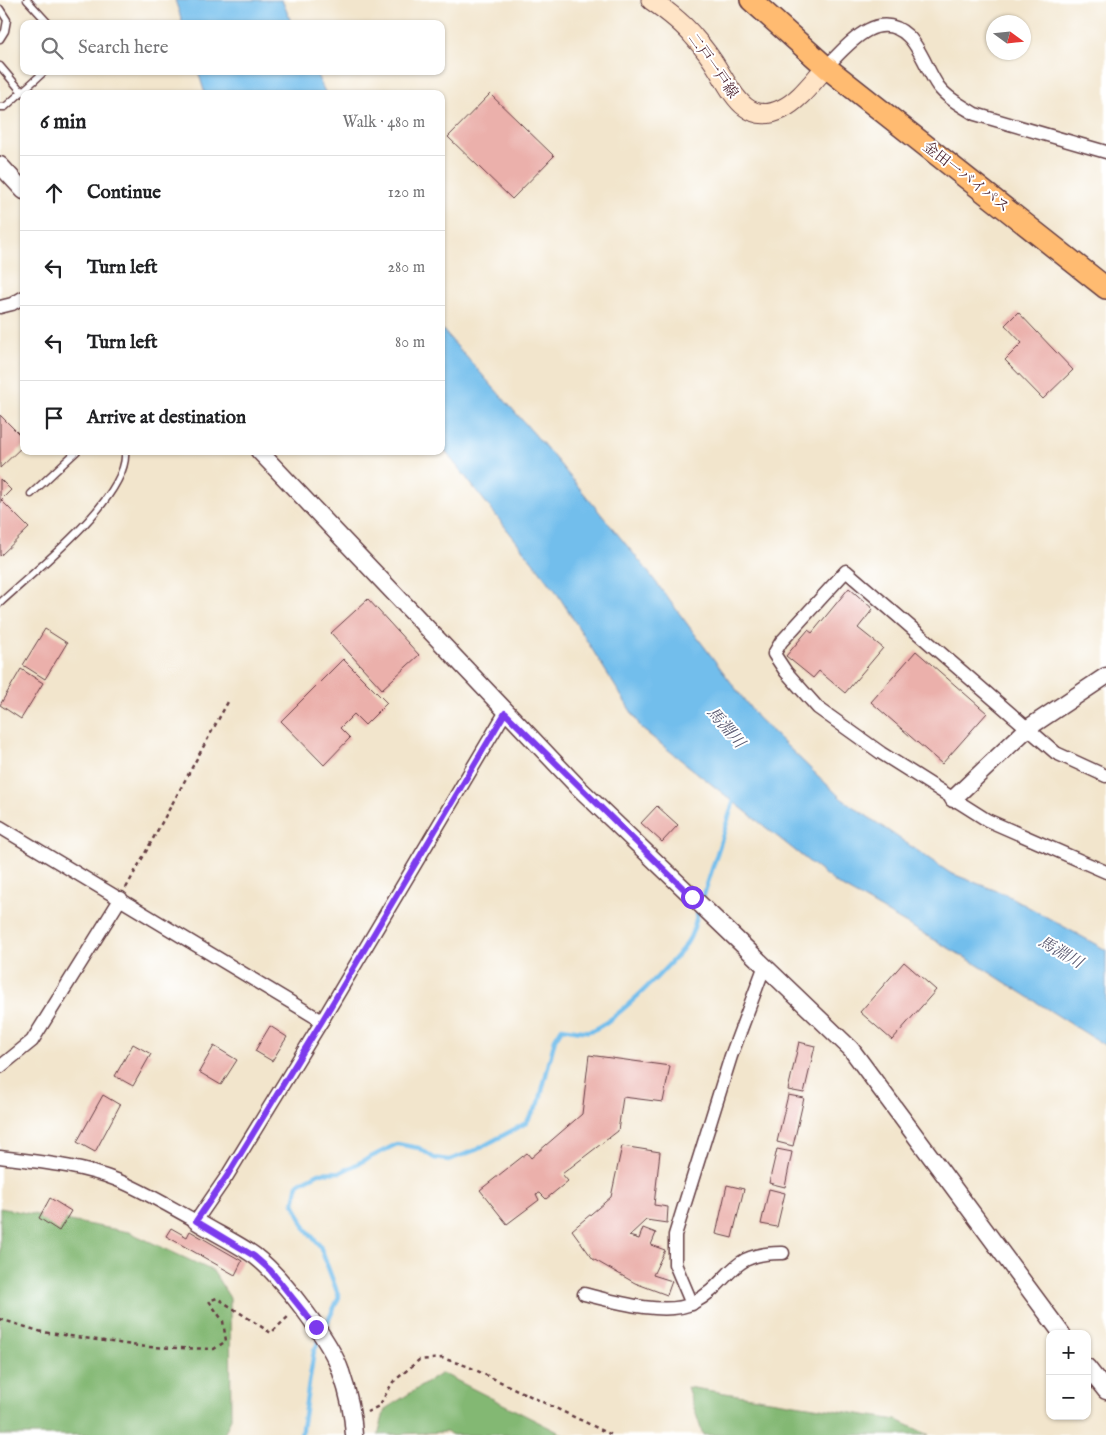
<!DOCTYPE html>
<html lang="en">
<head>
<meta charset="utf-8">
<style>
  :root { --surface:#fff; --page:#f2f2f2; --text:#202124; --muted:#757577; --line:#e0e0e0 }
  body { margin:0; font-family:"IM FELL English","Noto Serif JP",serif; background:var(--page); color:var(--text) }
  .controls { position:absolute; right:15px; bottom:15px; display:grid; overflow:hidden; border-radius:10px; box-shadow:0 1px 4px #0004 }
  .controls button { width:45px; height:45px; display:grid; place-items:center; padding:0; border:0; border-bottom:1px solid var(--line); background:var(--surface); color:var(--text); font:25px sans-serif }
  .compass { position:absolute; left:986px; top:15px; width:45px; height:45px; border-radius:50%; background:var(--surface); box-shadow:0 1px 4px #0004; rotate:105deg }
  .stop { position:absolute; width:15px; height:15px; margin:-11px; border:4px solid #7c3aed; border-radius:50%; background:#fff }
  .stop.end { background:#7c3aed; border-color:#fff; box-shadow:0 1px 5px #0008 }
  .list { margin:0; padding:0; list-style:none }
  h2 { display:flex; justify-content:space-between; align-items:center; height:65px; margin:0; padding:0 20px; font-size:21px }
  h2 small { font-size:16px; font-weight:400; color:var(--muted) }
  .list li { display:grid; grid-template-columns:32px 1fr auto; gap:15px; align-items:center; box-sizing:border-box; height:75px; padding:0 20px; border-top:1px solid var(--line) }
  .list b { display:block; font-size:19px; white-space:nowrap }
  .list em { font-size:16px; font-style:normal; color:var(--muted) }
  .icon { flex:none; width:28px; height:28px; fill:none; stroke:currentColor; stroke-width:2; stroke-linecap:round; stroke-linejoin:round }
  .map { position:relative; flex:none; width:1106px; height:1435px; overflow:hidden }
  .search { position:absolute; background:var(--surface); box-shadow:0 1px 4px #0004; left:20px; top:20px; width:425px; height:55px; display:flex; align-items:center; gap:12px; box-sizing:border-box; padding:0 18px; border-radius:10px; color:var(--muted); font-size:19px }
  .panel { position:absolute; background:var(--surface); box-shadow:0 1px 4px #0004; left:20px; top:90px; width:425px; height:365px; border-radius:10px }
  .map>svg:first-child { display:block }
</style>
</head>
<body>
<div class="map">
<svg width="1106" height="1435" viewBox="0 0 1106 1435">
  <rect width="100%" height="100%" fill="#fff"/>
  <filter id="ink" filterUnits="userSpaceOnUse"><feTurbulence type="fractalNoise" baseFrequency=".02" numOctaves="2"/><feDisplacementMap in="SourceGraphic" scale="10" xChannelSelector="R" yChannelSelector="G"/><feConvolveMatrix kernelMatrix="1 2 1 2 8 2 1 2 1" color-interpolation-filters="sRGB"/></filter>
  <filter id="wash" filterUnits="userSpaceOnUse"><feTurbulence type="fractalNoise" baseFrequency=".0096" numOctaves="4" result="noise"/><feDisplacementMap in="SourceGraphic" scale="20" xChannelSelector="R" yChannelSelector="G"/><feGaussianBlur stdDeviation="1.12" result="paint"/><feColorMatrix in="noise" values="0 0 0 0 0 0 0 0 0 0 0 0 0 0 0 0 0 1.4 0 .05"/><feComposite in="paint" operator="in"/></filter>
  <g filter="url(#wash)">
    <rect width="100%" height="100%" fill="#f2e5cc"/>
    <g fill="#83b873" stroke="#666c4f">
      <path d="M 0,1208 L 129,1232 L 213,1271 L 230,1298 L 231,1418 L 224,1435 L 0,1435 Z"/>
      <path d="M 442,1373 L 564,1435 L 453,1435 L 446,1432 L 378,1435 L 385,1409 Z"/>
      <path d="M 687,1387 L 897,1420 L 929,1435 L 703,1435 Z"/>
    </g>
    <g fill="#72beec" stroke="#5e6e8c">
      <path d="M 175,0 L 282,0 L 292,24 L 183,24 Z"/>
      <path d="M 198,71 L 315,71 L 326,94 L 205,94 Z"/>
      <path d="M 441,328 L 544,445 L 643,565 L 757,717 L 842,799 L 950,873 L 1005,894 L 1106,950 L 1106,1046 L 973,962 L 837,884 L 642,729 L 555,590 L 441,446 Z"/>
    </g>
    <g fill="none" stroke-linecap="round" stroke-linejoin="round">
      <g stroke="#72beec" stroke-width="4.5">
        <path d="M 702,901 L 735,797"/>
        <path d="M 323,1332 L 339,1297 L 320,1246 L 305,1228 L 294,1203 L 298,1184 L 319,1173 L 341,1172 L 397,1144 L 419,1148 L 434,1158 L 449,1160 L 476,1150 L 526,1123 L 539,1103 L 555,1039 L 562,1028 C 570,1029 581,1032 589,1031 C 608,1029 677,960 688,941 C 694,932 696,919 699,908"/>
        <path d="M 301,1435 L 314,1351 L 320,1339"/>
      </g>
    </g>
    <g id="blocks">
      <g fill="#ebb0ab">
        <path d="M 490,94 L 554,156 L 512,199 L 448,137 Z"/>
        <path d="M 1018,312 L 1073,370 L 1043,399 L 1005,360 L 1022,343 L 1005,325 Z"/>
        <path d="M 0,415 L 24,439 L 24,445 L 0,468 Z"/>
        <path d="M 0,479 L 11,490 L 1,500 L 29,528 L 0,556 Z"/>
        <path d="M 849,588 L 873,609 L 858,628 L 883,648 L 845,693 L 819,671 L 813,678 L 786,656 L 808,630 L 812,633 Z"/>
        <path d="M 368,599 L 419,655 L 382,689 L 331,633 Z"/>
        <path d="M 45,629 L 67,643 L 45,679 L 23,665 Z"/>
        <path d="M 916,651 L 987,713 L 942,764 L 871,702 Z"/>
        <path d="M 343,659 L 387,703 L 365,725 L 354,714 L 340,728 L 350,738 L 324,765 L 281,721 Z"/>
        <path d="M 21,669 L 43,683 L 21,719 L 0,705 Z"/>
        <path d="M 657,806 L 678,825 L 662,842 L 641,823 Z"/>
        <path d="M 904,962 L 936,990 L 892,1040 L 860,1012 Z"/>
        <path d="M 270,1026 L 287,1037 L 272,1061 L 255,1051 Z"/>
        <path d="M 799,1042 L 815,1046 L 804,1093 L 788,1090 Z"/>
        <path d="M 133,1044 L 151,1054 L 133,1086 L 115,1076 Z"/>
        <path d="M 214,1046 L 237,1060 L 221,1085 L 199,1072 Z"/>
        <path d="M 589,1055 L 670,1066 L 663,1102 L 623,1097 L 618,1131 L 562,1174 L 568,1181 L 546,1199 L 540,1193 L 536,1194 L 539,1200 L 507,1224 L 480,1190 L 527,1153 L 531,1158 L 582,1114 Z"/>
        <path d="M 103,1095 L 120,1105 L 95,1152 L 77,1142 Z"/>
        <path d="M 788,1095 L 804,1098 L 793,1146 L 777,1142 Z"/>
        <path d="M 622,1146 L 660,1152 L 654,1205 L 668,1207 L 667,1223 L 646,1220 L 629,1236 L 639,1239 L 643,1228 L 656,1233 L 651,1245 L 665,1250 L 653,1275 L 672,1281 L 667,1295 L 635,1283 L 593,1259 L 572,1230 L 611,1197 Z"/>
        <path d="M 777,1149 L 792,1152 L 785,1187 L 769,1183 Z"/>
        <path d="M 727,1185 L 744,1189 L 732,1238 L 716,1234 Z"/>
        <path d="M 769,1189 L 785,1193 L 777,1227 L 761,1224 Z"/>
        <path d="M 50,1198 L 71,1211 L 59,1231 L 39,1218 Z"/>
        <path d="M 171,1228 L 187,1237 L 190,1231 L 242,1261 L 235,1275 L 166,1236 Z"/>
      </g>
    </g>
  </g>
  <g filter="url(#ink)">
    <use href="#blocks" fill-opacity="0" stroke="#633d43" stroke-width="1"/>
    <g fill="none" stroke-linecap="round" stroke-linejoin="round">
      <defs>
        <g id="service">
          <path d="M 27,0 L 49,24"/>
          <path d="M 0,9 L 7,20 L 5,31 L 0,39"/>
          <path d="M 0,66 L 22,92"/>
          <path d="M 0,107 L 5,107 L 45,71"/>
          <path d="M 31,494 L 77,451"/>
          <path d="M 0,603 C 33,572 130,497 125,451"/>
        </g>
        <g id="minor">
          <path d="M 826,67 C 847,46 877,7 908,36 C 920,47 928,72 938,86 C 947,98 962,106 975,114 L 1106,152"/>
          <path d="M 0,307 L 12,304 L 24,297"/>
          <path d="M 1106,776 L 1056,753 L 846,571 L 781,642 L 774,654 L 786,672 L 818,708 L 881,753 L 987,820 L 1106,872"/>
          <path d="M 0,827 L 322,1021"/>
          <path d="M 0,1067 L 32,1041 L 121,898"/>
          <path d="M 0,1157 C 39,1162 80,1165 117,1180 C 144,1191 170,1207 196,1221 L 227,1176 L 322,1021 L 505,713"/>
          <path d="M 584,1294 C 612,1301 667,1317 693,1303 C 733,1282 727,1252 783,1253"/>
          <path d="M 692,1304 L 675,1264 L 675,1235 L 731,1056 L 765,965"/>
        </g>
        <g id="tertiary">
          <path d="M 0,165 L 24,191"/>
          <path d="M 259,451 L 579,788 L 851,1049 L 1062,1334"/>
          <path d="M 953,799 L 1028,728 L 1106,676"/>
          <path d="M 196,1221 C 215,1233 237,1243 255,1256 C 281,1276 331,1341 341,1372 C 348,1392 353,1414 354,1435"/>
          <path d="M 1087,1367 L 1106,1391"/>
        </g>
        <path id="secondary" d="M 651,0 C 667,11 682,22 694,37 C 703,47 712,59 719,71 C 733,94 748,126 782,109 C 800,100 813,81 826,67"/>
        <path id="trunk" d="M 751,0 L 826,67 L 1106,288"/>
      </defs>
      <use href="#service" stroke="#633d43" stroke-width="9"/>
      <use href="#minor" stroke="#633d43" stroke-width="15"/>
      <use href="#tertiary" stroke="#633d43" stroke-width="19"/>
      <use href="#secondary" stroke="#633d43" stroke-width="21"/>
      <use href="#trunk" stroke="#633d43" stroke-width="24"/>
      <g stroke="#633d43" stroke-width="2.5" stroke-dasharray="4 4" stroke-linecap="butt">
        <path d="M 126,888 L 229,700"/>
        <path d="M 0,1319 L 42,1332 L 146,1347 L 214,1349 L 226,1341 L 223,1321 L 209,1301 L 217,1298 L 271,1333 L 290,1315"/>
        <path d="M 367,1412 L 379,1406 L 393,1382 L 419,1360 L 442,1358 L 467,1366 L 612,1435"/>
      </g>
      <use href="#service" stroke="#fff" stroke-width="6"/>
      <use href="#minor" stroke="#fff" stroke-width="12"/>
      <use href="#tertiary" stroke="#fff" stroke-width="16"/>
      <use href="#secondary" stroke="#ffe4c6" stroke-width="19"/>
      <use href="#trunk" stroke="#ffbb71" stroke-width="21"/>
    </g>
  </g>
  <g fill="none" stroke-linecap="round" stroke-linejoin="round" filter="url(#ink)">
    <path stroke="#7c3aed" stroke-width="6" d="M 316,1327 L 270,1270 L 254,1256 L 196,1221 L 227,1176 L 322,1021 L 505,713 L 692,897"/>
  </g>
  <g text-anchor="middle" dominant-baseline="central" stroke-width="4" stroke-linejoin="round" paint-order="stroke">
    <g font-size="15" fill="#4a1f2b" stroke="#fff">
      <text transform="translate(713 66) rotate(55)">二戸一戸線</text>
      <text transform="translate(966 177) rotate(38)">金田一バイパス</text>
    </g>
    <g font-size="16" font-style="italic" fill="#58576f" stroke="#fff">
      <text transform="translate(725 728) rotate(49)">馬淵川</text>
      <text transform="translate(1060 953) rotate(30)">馬淵川</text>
    </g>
  </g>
</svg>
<div class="controls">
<button>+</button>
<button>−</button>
</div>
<svg class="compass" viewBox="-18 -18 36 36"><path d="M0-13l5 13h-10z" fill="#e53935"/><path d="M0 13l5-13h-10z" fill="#757577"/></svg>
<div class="stop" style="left:692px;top:897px"></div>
<div class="stop end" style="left:316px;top:1327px"></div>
<div class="search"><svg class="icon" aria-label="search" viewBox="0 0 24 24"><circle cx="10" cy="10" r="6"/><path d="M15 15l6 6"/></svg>Search here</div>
<section class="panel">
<h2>6 min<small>Walk · 480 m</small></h2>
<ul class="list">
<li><svg class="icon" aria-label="ahead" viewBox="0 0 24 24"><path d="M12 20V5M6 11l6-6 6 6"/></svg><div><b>Continue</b></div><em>120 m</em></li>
<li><svg class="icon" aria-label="left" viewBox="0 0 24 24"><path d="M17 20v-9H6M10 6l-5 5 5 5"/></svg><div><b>Turn left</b></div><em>280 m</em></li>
<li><svg class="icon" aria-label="left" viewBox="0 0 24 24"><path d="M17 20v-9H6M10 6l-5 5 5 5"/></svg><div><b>Turn left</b></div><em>80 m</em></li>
<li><svg class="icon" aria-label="arrive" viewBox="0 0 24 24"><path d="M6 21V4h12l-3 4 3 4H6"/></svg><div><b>Arrive at destination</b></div></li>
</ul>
</section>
</div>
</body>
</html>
